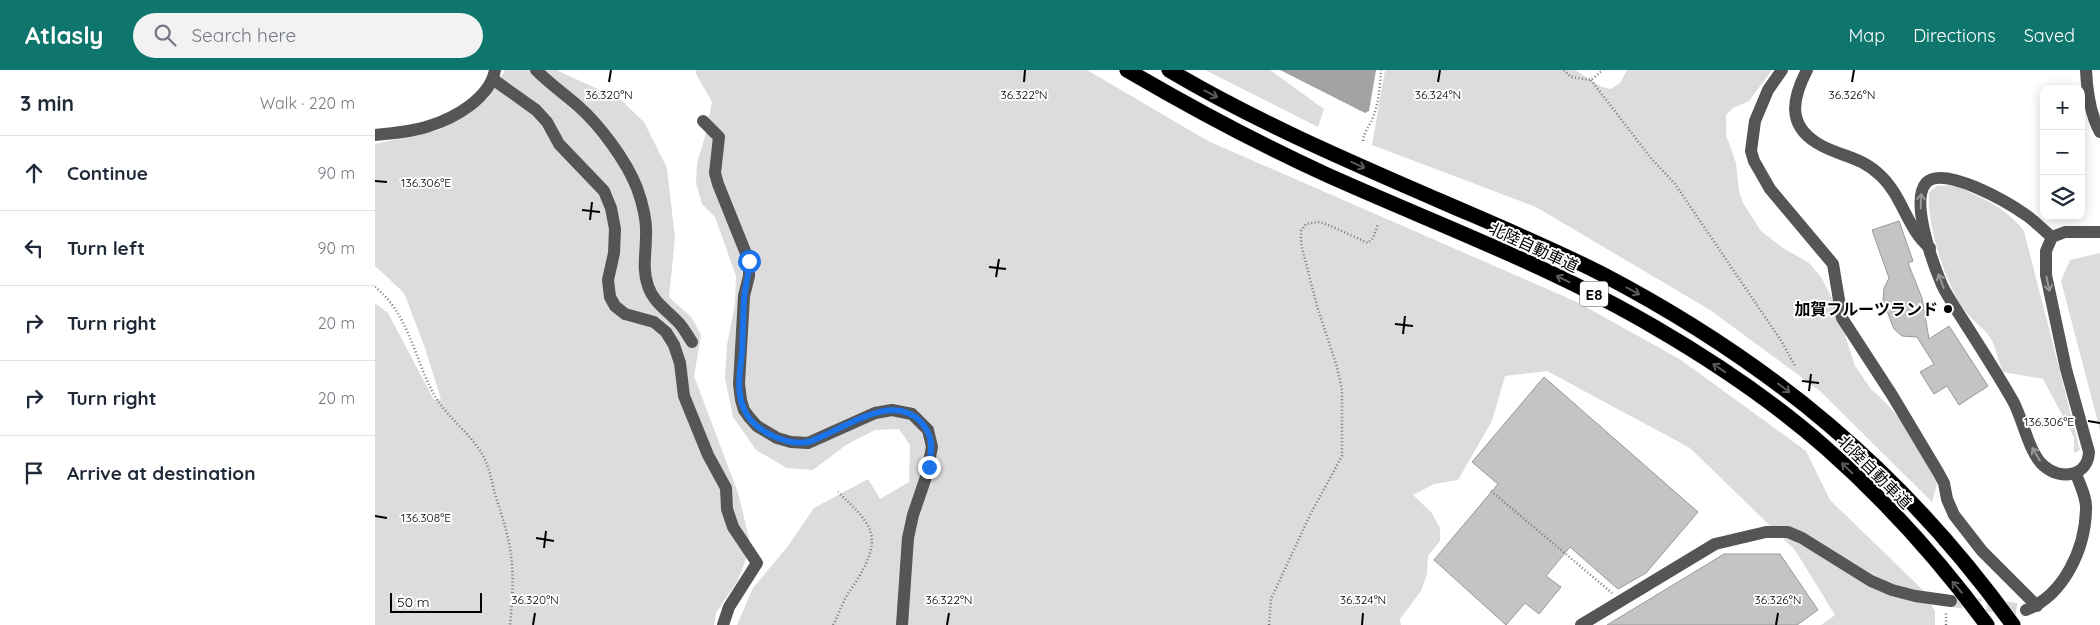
<!DOCTYPE html>
<html lang="en">
<head>
<meta charset="utf-8">
<style>
  :root { --surface:#fff; --page:#f2f2f3; --text:#1f2937; --muted:#747a83; --line:#e0e1e3; --accent:#0f766e }
  body { margin:0; font-family:Quicksand,"Noto Sans JP",sans-serif; background:var(--page); color:var(--text) }
  .controls { position:absolute; right:15px; top:15px; display:grid; overflow:hidden; border-radius:10px; box-shadow:0 2px 12px #0003 }
  .controls button { width:45px; height:45px; display:grid; place-items:center; padding:0; border:0; border-bottom:1px solid var(--line); background:var(--surface); color:var(--text); font:25px sans-serif }
  .scale { position:absolute; left:15px; bottom:12px; width:92px; box-sizing:border-box; padding-left:5px; border:2px solid #000; border-top:0; font-size:14px; line-height:18px; white-space:nowrap; color:#000; -webkit-text-stroke:4px #fff; paint-order:stroke }
  .stop { position:absolute; width:15px; height:15px; margin:-11px; border:4px solid #1a73e8; border-radius:50%; background:#fff }
  .stop.end { background:#1a73e8; border-color:#fff; box-shadow:0 1px 5px #0008 }
  .list { margin:0; padding:0; list-style:none }
  h2 { display:flex; justify-content:space-between; align-items:center; height:65px; margin:0; padding:0 20px; font-size:21px }
  h2 small { font-size:16px; font-weight:400; color:var(--muted) }
  .list li { display:grid; grid-template-columns:32px 1fr auto; gap:15px; align-items:center; box-sizing:border-box; height:75px; padding:0 20px; border-top:1px solid var(--line) }
  .list b { display:block; font-size:19px; white-space:nowrap }
  .list em { font-size:16px; font-style:normal; color:var(--muted) }
  .icon { flex:none; width:28px; height:28px; fill:none; stroke:currentColor; stroke-width:2; stroke-linecap:round; stroke-linejoin:round }
  .map { position:relative; flex:none; width:1725px; height:555px; overflow:hidden }
  header { display:flex; align-items:center; gap:30px; box-sizing:border-box; height:70px; padding:0 25px; background:var(--accent); color:#fff }
  header strong { font-size:24px }
  nav { display:flex; gap:28px; margin-inline-start:auto; font-size:18px }
  .search { width:350px; height:45px; background:var(--page); display:flex; align-items:center; gap:12px; box-sizing:border-box; padding:0 18px; border-radius:28px; color:var(--muted); font-size:19px }
  main { display:flex }
  aside { flex:1; background:var(--surface) }
  .map>svg:first-child { display:block }
</style>
</head>
<body>
<header>
<strong>Atlasly</strong>
<div class="search"><svg class="icon" aria-label="search" viewBox="0 0 24 24"><circle cx="10" cy="10" r="6"/><path d="M15 15l6 6"/></svg>Search here</div>
<nav><a>Map</a><a>Directions</a><a>Saved</a></nav>
</header>
<main>
<aside>
<h2>3 min<small>Walk · 220 m</small></h2>
<ul class="list">
<li><svg class="icon" aria-label="ahead" viewBox="0 0 24 24"><path d="M12 20V5M6 11l6-6 6 6"/></svg><div><b>Continue</b></div><em>90 m</em></li>
<li><svg class="icon" aria-label="left" viewBox="0 0 24 24"><path d="M17 20v-9H6M10 6l-5 5 5 5"/></svg><div><b>Turn left</b></div><em>90 m</em></li>
<li><svg class="icon" aria-label="right" viewBox="0 0 24 24"><path d="M7 20v-9h11M14 6l5 5-5 5"/></svg><div><b>Turn right</b></div><em>20 m</em></li>
<li><svg class="icon" aria-label="right" viewBox="0 0 24 24"><path d="M7 20v-9h11M14 6l5 5-5 5"/></svg><div><b>Turn right</b></div><em>20 m</em></li>
<li><svg class="icon" aria-label="arrive" viewBox="0 0 24 24"><path d="M6 21V4h12l-3 4 3 4H6"/></svg><div><b>Arrive at destination</b></div></li>
</ul>
</aside>
<div class="map">
<svg width="1725" height="555" viewBox="0 0 1725 555">
  <rect width="100%" height="100%" fill="#fff"/>
  <g fill="#dcdcdc">
    <path d="M 130,0 L 181,0 L 245,29 L 269,52 L 292,98 L 300,168 L 294,227 L 317,248 L 326,265 L 319,306 L 363,423 L 376,476 L 363,510 L 341,543 L 339,555 L 0,555 L 0,233 L 13,243 L 59,330 L 66,329 L 49,275 L 29,223 L 0,196 L 0,74 L 64,60 L 112,29 Z"/>
    <path d="M 321,0 L 712,0 L 833,71 L 1202,232 L 1306,290 L 1431,381 L 1455,430 L 1551,523 L 1560,542 L 1560,555 L 1446,555 L 1460,545 L 1420,480 L 1315,378 L 1172,301 L 1130,306 L 1117,351 L 1083,410 L 1059,414 L 1038,425 L 1056,442 L 1065,458 L 1065,471 L 1053,486 L 1052,504 L 1046,521 L 1025,549 L 1026,555 L 362,555 L 378,518 L 413,476 L 439,438 L 493,409 L 505,429 L 534,412 L 535,375 L 524,359 L 500,360 L 471,375 L 438,400 L 412,398 L 381,380 L 358,347 L 350,308 L 352,275 L 360,234 L 361,206 L 340,147 L 327,134 L 321,113 L 322,93 L 330,67 L 337,32 L 321,4 Z"/>
    <path d="M 830,0 L 895,0 L 949,39 L 943,57 Z"/>
    <path d="M 1010,0 L 1200,0 L 1227,17 L 1236,19 L 1245,13 L 1252,0 L 1397,0 L 1374,31 L 1358,38 L 1351,45 L 1351,65 L 1361,93 L 1364,121 L 1368,133 L 1386,161 L 1408,178 L 1434,193 L 1446,207 L 1460,234 L 1480,296 L 1496,319 L 1510,332 L 1534,360 L 1562,414 L 1557,432 L 1445,321 L 1335,240 L 1161,137 L 997,75 Z"/>
    <path d="M 1580,115 C 1606,128 1631,137 1649,161 L 1705,380 L 1699,383 L 1699,367 L 1668,309 L 1628,302 C 1623,292 1622,279 1616,269 C 1610,259 1598,251 1590,241 C 1571,217 1551,152 1554,122 L 1562,116 Z"/>
    <path d="M 1725,183 L 1725,360 L 1686,211 L 1695,190 Z"/>
  </g>
  <path fill="#a3a3a3" d="M 905,0 L 1001,0 L 994,41 L 990,43 Z"/>
  <g fill="#c4c4c4" stroke="#999">
    <path d="M 1524,151 L 1538,191 L 1533,193 L 1547,228 L 1554,269 L 1574,256 L 1613,316 L 1584,335 L 1572,316 L 1559,324 L 1545,302 L 1559,294 L 1542,267 L 1527,266 L 1519,259 L 1508,231 L 1509,218 L 1514,208 L 1497,160 Z"/>
    <path d="M 1169,307 L 1323,442 L 1271,503 L 1243,519 L 1195,477 L 1171,506 L 1186,517 L 1164,544 L 1150,533 L 1131,555 L 1059,490 L 1123,414 L 1097,392 Z"/>
    <path d="M 1349,484 L 1405,484 L 1443,540 L 1422,555 L 1232,555 Z"/>
  </g>
  <g fill="none" stroke-linecap="round" stroke-linejoin="round">
    <path stroke="#d9d9d9" stroke-width="12" stroke-dasharray="12 6" stroke-linecap="butt" d="M 1576,531 L 1651,540"/>
    <defs>
      <g id="highway">
        <path d="M 752,0 C 817,38 882,73 950,104 C 1061,154 1176,196 1281,258 C 1341,293 1399,332 1451,378 C 1511,431 1565,491 1612,555"/>
        <path d="M 794,0 C 880,51 971,90 1063,130 C 1118,154 1174,177 1227,204 C 1395,292 1527,401 1638,555"/>
      </g>
    </defs>
    <use href="#highway" stroke="#dbdbdb" stroke-width="16"/>
    <g stroke="#777" stroke-width="2.5" stroke-dasharray="1 2.5" stroke-linecap="butt">
      <path d="M 1189,0 L 1196,7 L 1216,10 L 1228,0"/>
      <path d="M 1216,10 L 1275,87 L 1300,114 L 1407,272 L 1420,296"/>
      <path d="M 988,71 C 989,61 995,56 998,47 C 1004,33 1005,15 1006,0"/>
      <path d="M 0,217 C 32,242 39,285 56,319 C 68,344 91,359 106,382 C 114,395 116,409 120,424 C 124,438 129,451 132,464 C 140,494 138,525 135,555"/>
      <path d="M 1116,421 L 1237,523"/>
      <path d="M 458,555 C 463,546 466,536 471,527 C 475,520 480,514 484,507 C 509,464 495,453 463,422"/>
      <path d="M 894,555 L 896,529 L 935,445 L 967,386 L 967,320 L 962,297 L 942,236 L 926,174 L 926,161 L 931,154 L 943,152 L 951,154 L 993,173 L 998,168 L 1003,154"/>
      <path d="M 1571,555 L 1571,542"/>
    </g>
    <g stroke="#555" stroke-width="12">
      <path d="M 161,0 C 174,13 188,23 202,35 C 224,54 251,90 262,118 C 267,132 272,151 271,166 C 271,184 267,199 273,216 C 278,231 290,239 301,250 C 308,256 312,265 317,272"/>
      <path d="M 1407,0 L 1393,20 L 1380,51 L 1376,81 L 1379,91 L 1395,119 L 1458,194 L 1467,248 L 1517,325 L 1563,402 L 1569,413 L 1572,429 L 1579,445 L 1607,481 L 1662,536"/>
      <path d="M 1432,0 C 1418,27 1411,54 1442,73 C 1464,87 1485,85 1506,106 C 1528,127 1532,159 1555,178"/>
      <path d="M 1711,0 C 1712,21 1715,44 1725,62"/>
      <path d="M 119,10 L 161,40 L 172,52 L 184,74 L 229,121 L 236,138 L 240,159 L 239,183 L 233,210 L 235,227 L 240,236 L 250,244 L 279,252 L 291,262 L 299,275 L 305,293 L 309,326 L 333,385 L 351,418 L 352,439 L 358,457 L 382,493 L 354,537 L 348,555"/>
      <path d="M 328,51 L 344,67 L 340,103 L 343,114 L 374,191 L 374,206 L 369,226 L 364,314 L 366,330 L 369,340 L 374,347 L 382,356 L 402,368 L 416,372 L 433,373 L 500,343 L 517,340 L 537,344 L 553,360 L 557,377 L 551,407 L 538,445 L 533,468 L 527,555"/>
      <path d="M 0,65 C 18,63 37,62 54,56 C 80,48 115,28 120,0"/>
      <path d="M 1677,167 C 1668,160 1660,151 1651,145 C 1634,133 1568,94 1551,113 C 1535,131 1558,194 1567,215 C 1572,226 1580,237 1586,247 C 1604,275 1622,303 1638,331 C 1648,349 1654,384 1669,396 C 1686,411 1713,406 1714,382 L 1691,299 L 1671,205 L 1671,181 L 1677,167 L 1690,162 L 1725,162"/>
      <path d="M 1651,540 C 1689,525 1710,479 1711,440 C 1712,428 1705,415 1701,404"/>
      <path d="M 1206,555 L 1340,474 L 1391,462 L 1413,462 L 1427,468 L 1496,511 L 1517,520 L 1540,526 L 1576,531"/>
    </g>
    <use href="#highway" stroke="#000" stroke-width="15"/>
  </g>
  <defs><path id="oneway-shaft" d="M-6 0H5M1.5-3L5.5 0L1.5 3" fill="none" stroke-width="1.6" stroke-linecap="round" stroke-linejoin="round" transform="scale(1.25)"/></defs>
  <g stroke="#595959">
    <use href="#oneway-shaft" transform="translate(836 24) rotate(28)"/>
    <use href="#oneway-shaft" transform="translate(983 95) rotate(24)"/>
    <use href="#oneway-shaft" transform="translate(1188 209) rotate(-154)"/>
    <use href="#oneway-shaft" transform="translate(1258 221) rotate(28)"/>
    <use href="#oneway-shaft" transform="translate(1344 298) rotate(-146)"/>
    <use href="#oneway-shaft" transform="translate(1409 318) rotate(37)"/>
    <use href="#oneway-shaft" transform="translate(1472 398) rotate(-136)"/>
    <use href="#oneway-shaft" transform="translate(1582 517) rotate(-130)"/>
  </g>
  <g stroke="#999">
    <use href="#oneway-shaft" transform="translate(1546 131) rotate(-88)"/>
    <use href="#oneway-shaft" transform="translate(1566 211) rotate(-111)"/>
    <use href="#oneway-shaft" transform="translate(1673 214) rotate(78)"/>
    <use href="#oneway-shaft" transform="translate(1661 384) rotate(-121)"/>
  </g>
  <g fill="none" stroke-linecap="round" stroke-linejoin="round">
    <path stroke="#1a73e8" stroke-width="6" d="M 374,191 C 374,205 370,216 369,229 C 368,247 368,265 367,282 C 365,301 361,321 369,339 C 377,360 411,376 433,372 C 438,371 445,367 450,365 C 477,353 519,325 545,351 C 559,366 557,378 554,397"/>
  </g>
  <path fill="none" stroke="#000" stroke-width="2" d="M 234,12 L 236,0M 649,12 L 650,0M 1063,12 L 1065,0M 1477,12 L 1479,0M 0,111 L 12,112M 207,140 L 225,142M 215,150 L 217,132M 614,197 L 631,199M 621,207 L 624,189M 1020,254 L 1038,256M 1028,264 L 1030,246M 1427,311 L 1444,313M 1434,321 L 1436,304M 1713,351 L 1725,353M 0,446 L 12,448M 161,468 L 179,471M 169,478 L 171,461M 158,555 L 160,543M 572,555 L 574,543M 987,555 L 988,543M 1401,555 L 1403,543"/>
  <circle fill="#000" stroke="#fff" stroke-width="2" cx="1573" cy="239" r="5"/>
  <g text-anchor="middle" dominant-baseline="central" stroke-width="4" stroke-linejoin="round" paint-order="stroke">
    <rect fill="#fff" stroke="#4c4c4c" stroke-width="1" x="1205" y="211.5" width="28" height="25" rx="4"/>
    <g font-size="15" font-weight="bold" fill="#000">
      <text x="1219" y="224">E8</text>
    </g>
    <g font-size="16" fill="#000" stroke="#fff">
      <text transform="translate(1159 177) rotate(25)">北陸自動車道</text>
      <text transform="translate(1500 402) rotate(45)">北陸自動車道</text>
    </g>
    <g font-size="16" font-weight="bold" fill="#000" stroke="#fff" text-anchor="end">
      <text x="1563" y="239">加賀フルーツランド</text>
    </g>
  </g>
  <g font-size="12" text-anchor="middle" fill="#000" stroke="#fff" stroke-width="4" stroke-linejoin="round" paint-order="stroke">
    <text x="234" y="29">36.320°N</text>
    <text x="649" y="29">36.322°N</text>
    <text x="1063" y="29">36.324°N</text>
    <text x="1477" y="29">36.326°N</text>
    <text x="51" y="117">136.306°E</text>
    <text x="1674" y="356">136.306°E</text>
    <text x="51" y="452">136.308°E</text>
    <text x="160" y="534">36.320°N</text>
    <text x="574" y="534">36.322°N</text>
    <text x="988" y="534">36.324°N</text>
    <text x="1403" y="534">36.326°N</text>
  </g>
</svg>
<div class="controls">
<button>+</button>
<button>−</button>
<button><svg class="icon" aria-label="layers" viewBox="0 0 24 24"><path d="M12 4l9 5-9 5-9-5zM3 14l9 5 9-5"/></svg></button>
</div>
<div class="scale">50 m</div>
<div class="stop" style="left:374px;top:191px"></div>
<div class="stop end" style="left:554px;top:397px"></div>
</div>
</main>
</body>
</html>
